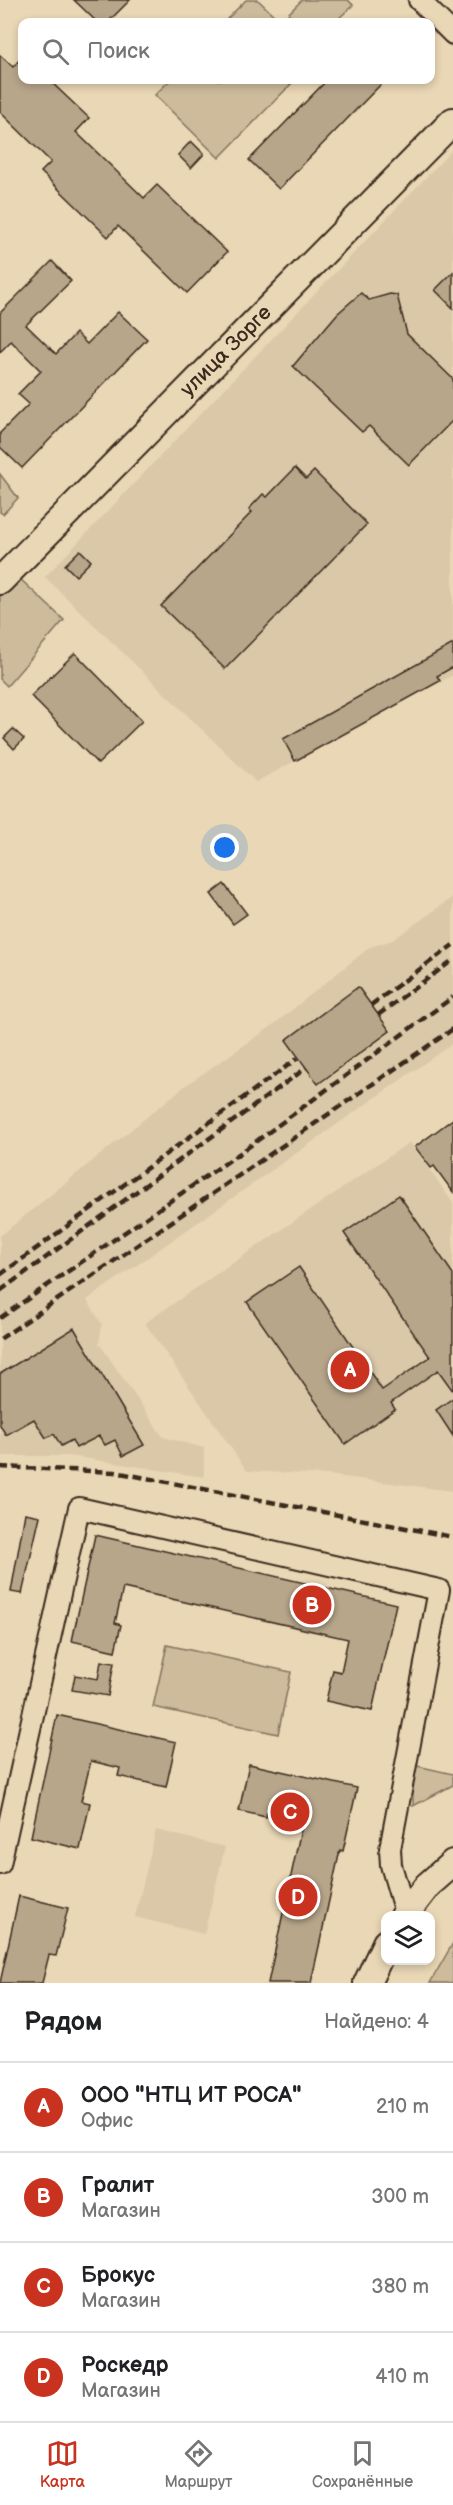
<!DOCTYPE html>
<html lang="ru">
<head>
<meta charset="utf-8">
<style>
  :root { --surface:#fff; --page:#f2f2f2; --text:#202124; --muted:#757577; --line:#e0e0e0; --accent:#c8321e }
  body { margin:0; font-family:"Balsamiq Sans",sans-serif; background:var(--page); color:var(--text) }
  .controls { position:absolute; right:18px; bottom:18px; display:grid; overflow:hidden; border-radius:12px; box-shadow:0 3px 9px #0003 }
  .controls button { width:54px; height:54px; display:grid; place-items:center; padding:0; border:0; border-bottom:2px solid var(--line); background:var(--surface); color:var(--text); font:30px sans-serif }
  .you { position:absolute; left:225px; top:848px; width:21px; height:21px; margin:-15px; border:4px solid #fff; border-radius:50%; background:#1a73e8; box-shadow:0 0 0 9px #1a73e833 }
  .badge { display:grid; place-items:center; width:39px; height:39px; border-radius:50%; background:var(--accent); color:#fff; font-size:20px; font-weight:700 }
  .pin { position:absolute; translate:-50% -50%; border:3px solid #fff; box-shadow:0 2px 6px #0006 }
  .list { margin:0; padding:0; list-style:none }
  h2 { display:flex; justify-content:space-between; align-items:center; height:78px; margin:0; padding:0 24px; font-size:26px }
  h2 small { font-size:20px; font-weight:400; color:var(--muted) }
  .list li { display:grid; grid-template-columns:39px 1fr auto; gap:18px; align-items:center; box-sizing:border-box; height:90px; padding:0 24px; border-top:2px solid var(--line) }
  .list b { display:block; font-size:22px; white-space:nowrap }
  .list p { margin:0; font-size:20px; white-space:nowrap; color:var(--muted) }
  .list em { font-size:20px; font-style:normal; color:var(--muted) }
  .icon { flex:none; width:33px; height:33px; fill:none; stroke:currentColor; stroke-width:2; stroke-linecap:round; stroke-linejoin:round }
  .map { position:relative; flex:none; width:453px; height:1983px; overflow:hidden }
  .search { position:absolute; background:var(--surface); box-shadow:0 3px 9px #0003; left:18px; right:18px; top:18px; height:66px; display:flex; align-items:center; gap:15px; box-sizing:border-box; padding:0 21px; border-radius:12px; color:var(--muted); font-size:22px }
  .sheet { height:438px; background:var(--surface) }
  nav { display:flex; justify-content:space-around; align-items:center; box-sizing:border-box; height:84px; border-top:2px solid var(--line); background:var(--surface); font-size:16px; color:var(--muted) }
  nav a { display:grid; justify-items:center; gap:3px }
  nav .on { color:var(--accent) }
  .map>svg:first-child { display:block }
</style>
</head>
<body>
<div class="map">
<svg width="453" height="1983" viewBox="0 0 453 1983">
  <rect width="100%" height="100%" fill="#e9d7b5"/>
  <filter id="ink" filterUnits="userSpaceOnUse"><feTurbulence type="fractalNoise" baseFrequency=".0167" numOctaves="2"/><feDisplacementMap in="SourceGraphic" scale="12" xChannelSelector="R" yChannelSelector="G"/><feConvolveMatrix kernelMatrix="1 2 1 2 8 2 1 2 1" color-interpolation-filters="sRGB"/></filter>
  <g filter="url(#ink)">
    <g fill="#dac8a8">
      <path d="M 453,149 L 453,675 L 256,782 L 45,577 Z"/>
      <path d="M 453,897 L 453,1043 L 87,1300 L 102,1324 L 99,1343 L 163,1437 L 204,1448 L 204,1477 L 71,1456 L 0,1456 L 0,1236 L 185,1086 L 272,1026 L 370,947 L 393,940 Z"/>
      <path d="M 410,1142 L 453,1203 L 453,1491 L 328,1475 L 247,1471 L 145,1323 Z"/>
      <path d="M 156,1830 L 225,1847 L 204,1934 L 135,1917 Z"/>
    </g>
    <g fill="#cdbb9c" stroke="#84725d" stroke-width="1.5">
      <path d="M 246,0 L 258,0 L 281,22 L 224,22 Z"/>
      <path d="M 302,0 L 348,0 L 353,5 L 335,22 L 296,22 L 288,14 Z"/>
      <path d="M 170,80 L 295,80 L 219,158 L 155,95 Z"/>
      <path d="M 0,474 L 18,498 L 3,514 L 0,512 Z"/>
      <path d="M 18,577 L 64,620 L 7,686 L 0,679 L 0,596 Z"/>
      <path d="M 167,1645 L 291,1672 L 278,1734 L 153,1707 Z"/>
      <path d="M 413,1765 L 453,1774 L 453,1785 L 413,1806 Z"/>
      <path d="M 453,1943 L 453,1983 L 430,1983 Z"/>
    </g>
    <g fill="#b8a68b" stroke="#3b2a1e" stroke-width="1.5">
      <path d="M 74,0 L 130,0 L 108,22 L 97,22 Z"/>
      <path d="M 0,55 L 13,67 L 22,57 L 22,80 L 49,80 L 89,118 L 76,132 L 144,198 L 157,185 L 227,252 L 187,293 L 118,226 L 108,237 L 41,172 L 51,162 L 0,112 Z"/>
      <path d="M 327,80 L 385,80 L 279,189 L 249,160 Z"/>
      <path d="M 191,141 L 204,154 L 191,168 L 178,155 Z"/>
      <path d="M 52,261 L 71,281 L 26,325 L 56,354 L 76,333 L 87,344 L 118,312 L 147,339 L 22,468 L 0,447 L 0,433 L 29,404 L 18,394 L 41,371 L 11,341 L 0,352 L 0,313 Z"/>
      <path d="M 453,272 L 453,308 L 435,290 Z"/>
      <path d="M 361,293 L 369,300 L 390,294 L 397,295 L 407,334 L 453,379 L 453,420 L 409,465 L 369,426 L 362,432 L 293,366 L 337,314 Z"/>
      <path d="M 295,468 L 306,479 L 314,471 L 367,524 L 225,669 L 161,606 L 252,512 L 249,509 L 263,494 L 267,497 Z"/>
      <path d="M 80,550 L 91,561 L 76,576 L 65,565 Z"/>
      <path d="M 453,644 L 453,667 L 437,676 L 440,681 L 295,761 L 283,739 Z"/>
      <path d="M 75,653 L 142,721 L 98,764 L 31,696 Z"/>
      <path d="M 13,729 L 24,739 L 14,749 L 4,738 Z"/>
      <path d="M 224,884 L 247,914 L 233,924 L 211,894 Z"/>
      <path d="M 358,987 L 390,1031 L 318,1084 L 286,1040 Z"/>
      <path d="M 453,1119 L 453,1192 L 434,1166 L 431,1168 L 415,1147 Z"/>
      <path d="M 399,1195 L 453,1274 L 453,1391 L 438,1370 L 391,1403 L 395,1409 L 345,1444 L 247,1302 L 299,1267 L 382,1390 L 430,1357 L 344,1233 Z"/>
      <path d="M 74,1328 L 144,1445 L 123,1456 L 115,1440 L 105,1445 L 99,1436 L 76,1448 L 72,1440 L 61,1446 L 54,1434 L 46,1438 L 34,1419 L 6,1435 L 0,1425 L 0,1374 Z"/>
      <path d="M 453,1398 L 453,1436 L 436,1410 Z"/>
      <path d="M 25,1513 L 40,1516 L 22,1594 L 11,1592 Z"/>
      <path d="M 95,1535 L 396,1604 L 372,1711 L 326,1701 L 333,1670 L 341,1672 L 348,1639 L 123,1588 L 115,1623 L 121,1625 L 115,1651 L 72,1641 Z"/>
      <path d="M 101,1661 L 114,1663 L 108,1696 L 72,1690 L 75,1675 L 98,1679 Z"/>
      <path d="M 57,1715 L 176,1742 L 166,1787 L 118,1776 L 120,1768 L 91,1761 L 81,1801 L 90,1803 L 80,1849 L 31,1837 Z"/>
      <path d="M 249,1764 L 357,1788 L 343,1851 L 340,1850 L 311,1983 L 268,1983 L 303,1820 L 267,1812 L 266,1817 L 239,1811 Z"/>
      <path d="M 19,1896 L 68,1908 L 56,1956 L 49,1955 L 42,1983 L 0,1983 Z"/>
    </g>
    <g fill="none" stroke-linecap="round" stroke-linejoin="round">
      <defs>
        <g id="minor">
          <path d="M 419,0 L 453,34"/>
          <path d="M 0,1864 L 79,1508 L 439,1590 L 390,1849 L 391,1865 L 405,1913"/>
        </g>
        <g id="tertiary">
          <path d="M 0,581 L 453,121"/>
          <path d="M 404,1916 L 428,1885 L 453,1863"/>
          <path d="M 367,1983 L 386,1943"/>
        </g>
      </defs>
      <use href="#minor" stroke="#3b2a1e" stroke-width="24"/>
      <use href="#tertiary" stroke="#3b2a1e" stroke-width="30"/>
      <use href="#minor" stroke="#e9d7b5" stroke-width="20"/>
      <use href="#tertiary" stroke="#e9d7b5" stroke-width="26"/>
      <g stroke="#3b2a1e" stroke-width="4.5" stroke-dasharray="9 4.5" stroke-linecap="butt">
        <path d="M 371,1005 L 453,945"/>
        <path d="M 378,1015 L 453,960"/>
        <path d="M 0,1275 L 298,1058"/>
        <path d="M 0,1291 L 306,1068"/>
        <path d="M 0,1318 L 243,1151 L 453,997"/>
        <path d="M 0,1339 L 453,1029"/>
        <path d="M 0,1467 L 115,1472 L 453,1537"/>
      </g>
    </g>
  </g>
  <g text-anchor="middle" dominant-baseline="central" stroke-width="6" stroke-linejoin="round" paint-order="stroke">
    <g font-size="21" fill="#3b2a1e" stroke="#e9d7b5">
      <text transform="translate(226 351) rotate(-45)">улица Зорге</text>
    </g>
  </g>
</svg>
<div class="controls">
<button><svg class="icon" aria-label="layers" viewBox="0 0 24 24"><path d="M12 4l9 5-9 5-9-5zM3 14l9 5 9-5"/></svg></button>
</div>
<div class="you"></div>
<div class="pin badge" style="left:350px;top:1370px">A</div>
<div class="pin badge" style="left:312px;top:1605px">B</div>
<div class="pin badge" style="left:290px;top:1812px">C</div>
<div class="pin badge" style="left:298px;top:1897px">D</div>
<div class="search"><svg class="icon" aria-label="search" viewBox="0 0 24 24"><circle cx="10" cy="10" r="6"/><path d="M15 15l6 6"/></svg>Поиск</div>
</div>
<section class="sheet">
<h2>Рядом<small>Найдено: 4</small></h2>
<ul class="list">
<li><span class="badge">A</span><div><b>ООО &quot;НТЦ ИТ РОСА&quot;</b><p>Офис</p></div><em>210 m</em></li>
<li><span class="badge">B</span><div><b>Гралит</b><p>Магазин</p></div><em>300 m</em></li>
<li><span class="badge">C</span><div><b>Брокус</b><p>Магазин</p></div><em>380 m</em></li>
<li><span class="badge">D</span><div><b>Роскедр</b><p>Магазин</p></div><em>410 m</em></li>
</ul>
</section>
<nav>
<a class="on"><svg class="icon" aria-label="map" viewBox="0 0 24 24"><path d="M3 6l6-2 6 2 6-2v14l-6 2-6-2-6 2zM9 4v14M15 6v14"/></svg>Карта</a>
<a><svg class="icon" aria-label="directions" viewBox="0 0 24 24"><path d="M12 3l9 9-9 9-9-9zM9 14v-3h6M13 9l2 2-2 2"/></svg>Маршрут</a>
<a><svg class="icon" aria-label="saved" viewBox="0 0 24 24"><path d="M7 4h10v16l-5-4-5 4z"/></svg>Сохранённые</a>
</nav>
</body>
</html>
